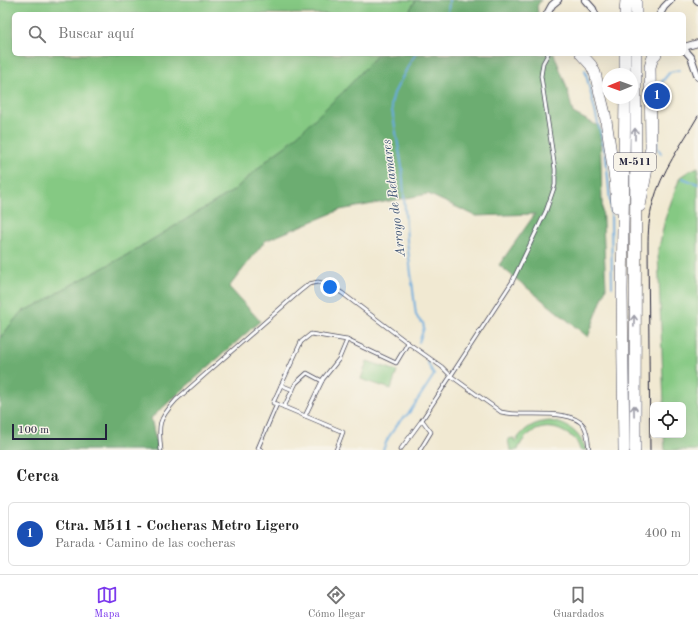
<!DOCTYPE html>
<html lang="es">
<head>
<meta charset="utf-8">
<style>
  :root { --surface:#fff; --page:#f2f2f2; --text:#222; --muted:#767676; --line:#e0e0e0; --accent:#7c3aed }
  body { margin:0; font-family:"Old Standard TT",serif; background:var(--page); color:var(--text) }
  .controls { position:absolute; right:12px; bottom:12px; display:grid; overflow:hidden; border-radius:6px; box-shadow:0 4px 16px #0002 }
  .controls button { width:36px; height:36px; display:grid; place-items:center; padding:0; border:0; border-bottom:1px solid var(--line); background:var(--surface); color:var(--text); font:20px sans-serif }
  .compass { position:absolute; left:602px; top:68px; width:36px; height:36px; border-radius:50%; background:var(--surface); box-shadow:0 4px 16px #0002; rotate:269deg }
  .scale { position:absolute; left:12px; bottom:10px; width:95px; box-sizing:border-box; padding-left:4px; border:2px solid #22223b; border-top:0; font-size:11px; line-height:14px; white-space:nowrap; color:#22223b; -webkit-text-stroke:3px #f7f3e8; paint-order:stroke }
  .you { position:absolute; left:330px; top:287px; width:14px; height:14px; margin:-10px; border:3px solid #fff; border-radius:50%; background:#1a73e8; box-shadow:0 0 0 6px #1a73e833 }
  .badge { display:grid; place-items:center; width:26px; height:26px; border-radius:50%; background:var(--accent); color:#fff; font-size:13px; font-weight:700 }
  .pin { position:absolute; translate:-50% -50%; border:2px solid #fff; box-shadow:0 1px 4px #0006 }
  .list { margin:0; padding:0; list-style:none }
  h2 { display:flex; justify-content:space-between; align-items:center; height:52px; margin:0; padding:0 16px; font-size:17px }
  h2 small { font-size:13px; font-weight:400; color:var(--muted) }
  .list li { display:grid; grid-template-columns:26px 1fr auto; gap:12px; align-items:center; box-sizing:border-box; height:64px; margin:0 8px 8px; padding:0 8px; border:1px solid var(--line); border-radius:6px }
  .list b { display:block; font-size:15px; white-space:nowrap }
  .list p { margin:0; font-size:13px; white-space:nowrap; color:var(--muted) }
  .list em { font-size:13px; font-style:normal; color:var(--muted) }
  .icon { flex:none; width:22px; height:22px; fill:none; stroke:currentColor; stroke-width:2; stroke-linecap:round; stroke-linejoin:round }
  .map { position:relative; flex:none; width:698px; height:450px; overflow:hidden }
  .search { position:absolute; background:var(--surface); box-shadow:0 4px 16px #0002; left:12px; right:12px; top:12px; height:44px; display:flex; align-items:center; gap:10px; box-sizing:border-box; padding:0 14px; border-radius:6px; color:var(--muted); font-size:15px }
  .sheet { height:124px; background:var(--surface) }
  nav { display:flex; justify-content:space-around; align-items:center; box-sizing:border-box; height:56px; border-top:1px solid var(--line); background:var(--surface); font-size:11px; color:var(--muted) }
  nav a { display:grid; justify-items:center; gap:2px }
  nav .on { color:var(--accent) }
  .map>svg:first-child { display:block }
</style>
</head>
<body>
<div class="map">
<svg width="698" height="450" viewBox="0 0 698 450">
  <rect width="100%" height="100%" fill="#f7f3e8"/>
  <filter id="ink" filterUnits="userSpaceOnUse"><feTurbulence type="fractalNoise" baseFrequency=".025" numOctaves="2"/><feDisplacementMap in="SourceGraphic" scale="8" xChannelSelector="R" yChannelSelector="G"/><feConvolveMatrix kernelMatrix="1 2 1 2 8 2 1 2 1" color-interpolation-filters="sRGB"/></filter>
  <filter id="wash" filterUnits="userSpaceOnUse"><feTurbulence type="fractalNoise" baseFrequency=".012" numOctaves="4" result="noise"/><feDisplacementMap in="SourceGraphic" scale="16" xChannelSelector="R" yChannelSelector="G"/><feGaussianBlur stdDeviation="0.9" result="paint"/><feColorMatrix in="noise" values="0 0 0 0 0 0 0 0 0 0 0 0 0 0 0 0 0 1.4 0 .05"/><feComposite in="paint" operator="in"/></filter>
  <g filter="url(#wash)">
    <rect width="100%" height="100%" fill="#f1e9d2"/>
    <g fill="#85c983" stroke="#54765f">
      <path d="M 0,0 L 416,0 L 407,14 L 14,14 L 14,54 L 378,54 L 351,85 L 336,100 L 286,146 L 272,156 L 233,191 L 125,256 L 60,291 L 44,302 L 21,312 L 0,338 Z"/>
      <path d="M 698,167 L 698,450 L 665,450 L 664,435 L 683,435 L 683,405 L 664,405 L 658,253 L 665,219 L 680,177 L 689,171 Z"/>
      <path d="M 367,361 L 397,371 L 391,389 L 361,379 Z"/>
      <path d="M 550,421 C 568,423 580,433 586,450 L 580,450 C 579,446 577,442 575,439 C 572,436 567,434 564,432 C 546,422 525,430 518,450 L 510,450 L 508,439 L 514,438 L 515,442 C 524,428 534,422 550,421 Z"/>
    </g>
    <g fill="#6cad71" stroke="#476856">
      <path d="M 416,0 L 541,0 L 537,6 L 538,14 L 407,14 Z"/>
      <path d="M 378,54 L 554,54 L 566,85 L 573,113 L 600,127 L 602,201 L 606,288 L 588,337 L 499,265 L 535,214 L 476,216 L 428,194 L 340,210 L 265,241 L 229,287 L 260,321 L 151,418 L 158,450 L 0,450 L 0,338 L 21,312 L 44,302 L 60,291 L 125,256 L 233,191 L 272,156 L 286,146 L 343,92 Z"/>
    </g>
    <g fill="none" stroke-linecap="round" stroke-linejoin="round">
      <g stroke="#6babde" stroke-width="2">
        <path d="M 448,14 L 449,0"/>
        <path d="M 416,54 L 411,61 L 394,93 L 391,104 L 402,167 L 407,240 L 416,315 L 419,320 L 423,323 L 424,328 L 419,342"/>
        <path d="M 585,70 L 606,156 L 611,213 L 612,287"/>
        <path d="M 661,153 L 657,147 L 658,115 L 661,83 L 670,72 L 679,70"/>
        <path d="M 682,178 L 698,184"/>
        <path d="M 383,450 L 388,438 L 399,422 L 409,413 L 434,375 L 427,361"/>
      </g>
    </g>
  </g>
  <g filter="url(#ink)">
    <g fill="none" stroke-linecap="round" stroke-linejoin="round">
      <defs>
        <g id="lane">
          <path d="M 347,340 L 396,363 L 408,343"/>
          <path d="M 281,385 L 293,390"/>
          <path d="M 277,404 L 273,403 L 301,342 L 311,334 L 347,340 L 339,359 L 323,379 L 305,416"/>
          <path d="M 284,407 L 296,383 L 307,373 L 322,381"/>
          <path d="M 161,450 C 158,424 158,420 176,400 L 299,292 L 309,284 L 318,282 L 326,284 L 342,293 L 408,343 L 442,367 L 451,376 L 462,384 L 501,412 C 522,418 571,407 584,426 C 588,433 588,442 589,450"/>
          <path d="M 262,450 L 258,448 L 277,404 L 343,432 L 336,450"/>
          <path d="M 400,450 L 422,420 L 512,282 L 546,211 L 555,185 L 555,169 L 541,76 L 543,63 L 548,54"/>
          <path d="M 420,450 L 431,432 L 422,420"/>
        </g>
        <g id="street">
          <path d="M 585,0 L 593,9 L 595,14"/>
          <path d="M 697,0 L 698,1"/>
          <path d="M 547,14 L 552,5 L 558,0"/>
          <path d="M 660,14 L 664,7 L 671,0"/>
          <path d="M 684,47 L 698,43"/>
          <path d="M 684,49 L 691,57 L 698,77"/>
        </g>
        <g id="highway">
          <path d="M 625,14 L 626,0"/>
          <path d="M 636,14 L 636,0"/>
          <path d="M 581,54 L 591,65 L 595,73 L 605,114 L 615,180 L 617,207"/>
          <path d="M 625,74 L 625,54"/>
          <path d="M 640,206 L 651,147 L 650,67 L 653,57 L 656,54"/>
          <path d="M 624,450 L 622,291 L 625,98"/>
          <path d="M 635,450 L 636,54"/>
        </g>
      </defs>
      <use href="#lane" stroke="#414052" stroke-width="4.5"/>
      <use href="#street" stroke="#414052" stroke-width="8"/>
      <use href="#highway" stroke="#414052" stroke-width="12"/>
      <use href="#lane" stroke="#fff" stroke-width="3"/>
      <use href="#street" stroke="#fff" stroke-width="6"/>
      <use href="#highway" stroke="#fff" stroke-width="11"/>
      <path stroke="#22223b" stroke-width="1" d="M 650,450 L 648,246 C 648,232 649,217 653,203 C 661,172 682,144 698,116"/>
    </g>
    <defs><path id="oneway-shaft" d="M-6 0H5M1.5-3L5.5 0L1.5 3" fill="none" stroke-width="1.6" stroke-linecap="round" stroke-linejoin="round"/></defs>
    <g stroke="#9c9ca7">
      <use href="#oneway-shaft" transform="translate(635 134) rotate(-90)"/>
      <use href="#oneway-shaft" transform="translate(634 321) rotate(-89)"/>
      <use href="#oneway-shaft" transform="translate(634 411) rotate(-91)"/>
    </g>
  </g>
  <g text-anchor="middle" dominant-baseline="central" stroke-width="3" stroke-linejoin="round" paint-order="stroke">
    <rect fill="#f7f3e8" stroke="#62616f" stroke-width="1" x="614" y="153" width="42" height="18" rx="3"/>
    <g font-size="11" font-weight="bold" fill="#22223b">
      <text x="635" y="162">M-511</text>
    </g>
    <g font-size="13" font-style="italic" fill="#3c5274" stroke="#f7f3e8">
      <text transform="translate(394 198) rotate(-97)">Arroyo de Retamares</text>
    </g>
  </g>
</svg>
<div class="controls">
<button><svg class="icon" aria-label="locate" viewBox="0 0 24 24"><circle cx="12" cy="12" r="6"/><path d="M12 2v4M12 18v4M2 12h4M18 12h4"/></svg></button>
</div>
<svg class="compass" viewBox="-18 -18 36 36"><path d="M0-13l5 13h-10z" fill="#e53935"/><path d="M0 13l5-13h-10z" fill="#767676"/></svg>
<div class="scale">100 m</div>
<div class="you"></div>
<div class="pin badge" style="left:657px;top:96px;background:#1a4fb4">1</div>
<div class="search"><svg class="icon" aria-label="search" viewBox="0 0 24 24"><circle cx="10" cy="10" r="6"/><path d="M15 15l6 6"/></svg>Buscar aquí</div>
</div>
<section class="sheet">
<h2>Cerca<small></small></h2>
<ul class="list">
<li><span class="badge" style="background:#1a4fb4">1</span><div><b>Ctra. M511 - Cocheras Metro Ligero</b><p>Parada · Camino de las cocheras</p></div><em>400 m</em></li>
</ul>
</section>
<nav>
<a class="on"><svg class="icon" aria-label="map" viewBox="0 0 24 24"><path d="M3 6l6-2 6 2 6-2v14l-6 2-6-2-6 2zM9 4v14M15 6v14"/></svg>Mapa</a>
<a><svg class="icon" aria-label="directions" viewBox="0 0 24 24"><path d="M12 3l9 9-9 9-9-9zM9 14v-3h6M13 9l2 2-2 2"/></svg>Cómo llegar</a>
<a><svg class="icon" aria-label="saved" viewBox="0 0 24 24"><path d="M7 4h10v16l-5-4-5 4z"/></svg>Guardados</a>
</nav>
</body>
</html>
